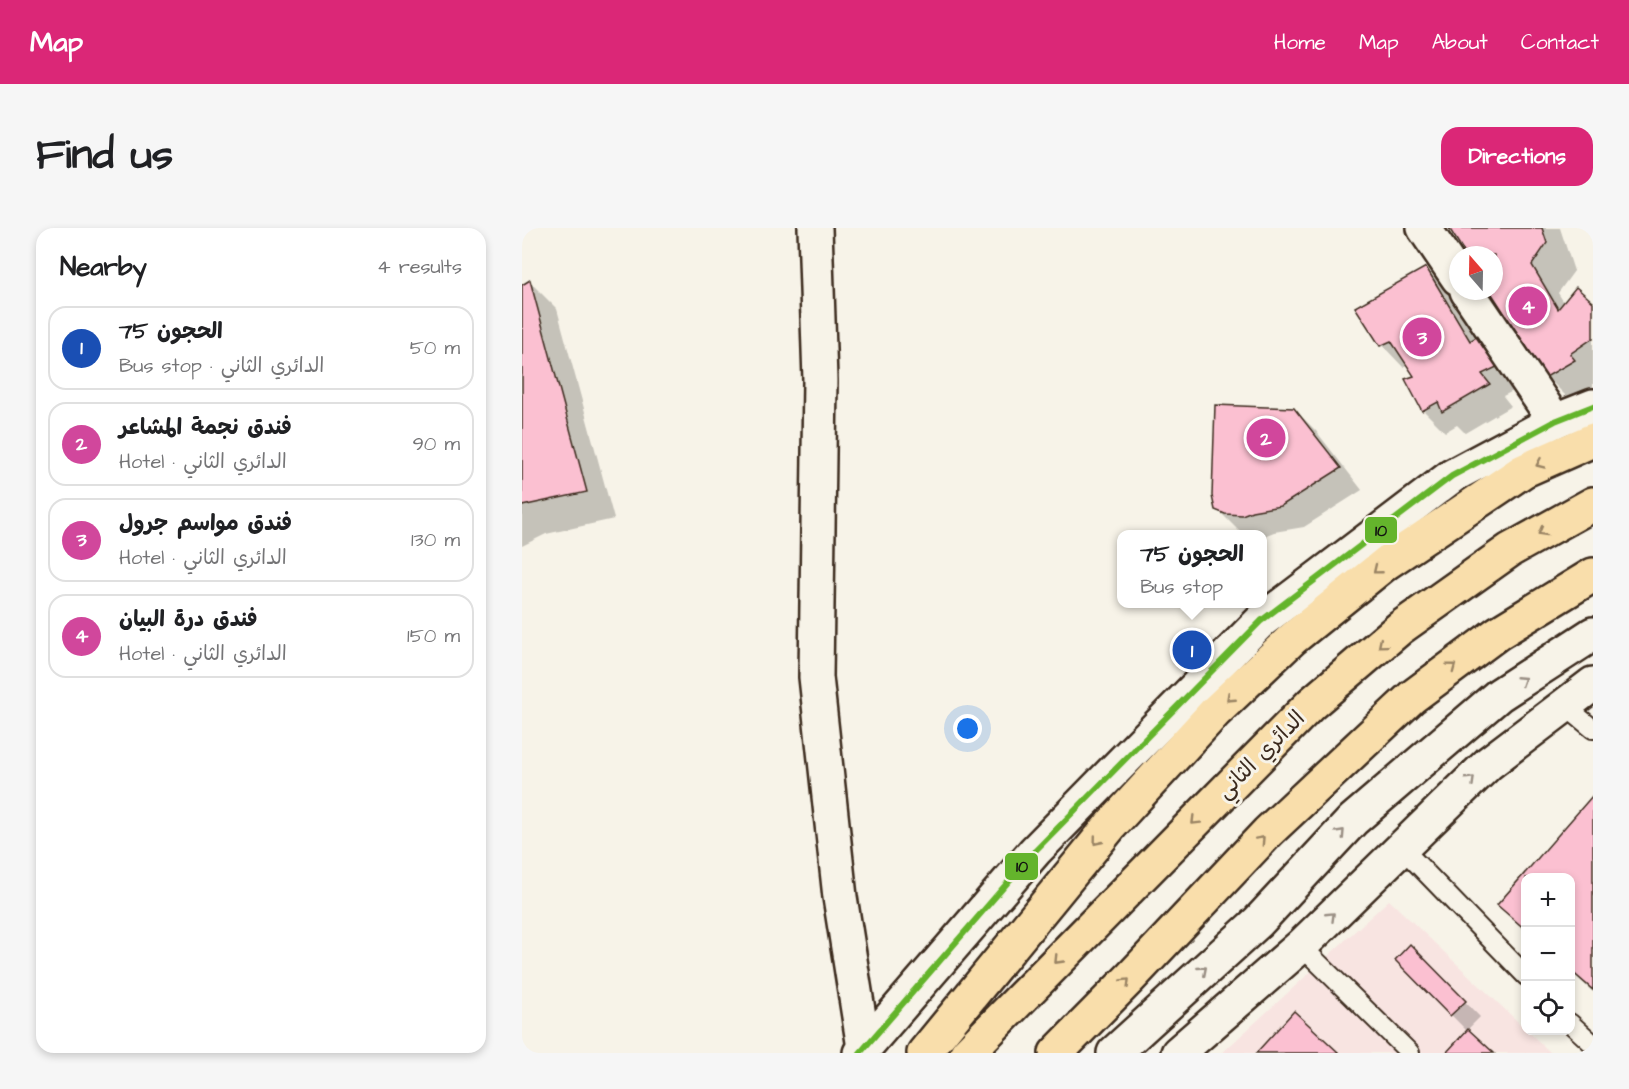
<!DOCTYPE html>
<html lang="en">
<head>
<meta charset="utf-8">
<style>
  :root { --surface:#fff; --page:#f6f6f6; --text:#202124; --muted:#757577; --line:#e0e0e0; --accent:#db2777 }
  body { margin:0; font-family:"Architects Daughter","Playpen Sans Arabic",sans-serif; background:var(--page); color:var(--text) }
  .controls { position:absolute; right:18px; bottom:18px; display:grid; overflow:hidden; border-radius:12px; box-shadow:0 3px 9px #0003 }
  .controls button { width:54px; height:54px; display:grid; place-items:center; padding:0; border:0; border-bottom:2px solid var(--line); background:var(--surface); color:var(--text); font:30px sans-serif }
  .compass { position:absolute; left:927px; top:18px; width:54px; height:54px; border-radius:50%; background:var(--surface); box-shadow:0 3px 9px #0003; rotate:340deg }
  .you { position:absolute; left:446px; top:501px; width:21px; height:21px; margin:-15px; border:4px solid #fff; border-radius:50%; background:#1a73e8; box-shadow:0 0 0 9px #1a73e833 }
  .badge { display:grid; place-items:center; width:39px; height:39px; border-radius:50%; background:var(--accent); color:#fff; font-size:20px; font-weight:700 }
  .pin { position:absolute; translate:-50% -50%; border:3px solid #fff; box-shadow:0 2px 6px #0006 }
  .popup { position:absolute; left:595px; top:302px; width:150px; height:78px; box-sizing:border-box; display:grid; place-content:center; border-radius:12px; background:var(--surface); filter:drop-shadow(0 2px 4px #0005); font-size:20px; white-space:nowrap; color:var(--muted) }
  .popup b { font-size:22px; color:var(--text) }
  .popup::after { content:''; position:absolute; left:50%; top:100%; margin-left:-12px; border:12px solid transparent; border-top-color:var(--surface) }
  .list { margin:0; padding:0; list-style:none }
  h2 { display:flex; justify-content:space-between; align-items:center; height:78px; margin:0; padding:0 24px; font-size:26px }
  h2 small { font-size:20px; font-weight:400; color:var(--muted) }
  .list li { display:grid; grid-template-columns:39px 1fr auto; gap:18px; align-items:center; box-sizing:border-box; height:84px; margin:0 12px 12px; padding:0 12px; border:2px solid var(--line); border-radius:18px }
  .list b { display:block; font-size:22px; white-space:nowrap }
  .list p { margin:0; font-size:20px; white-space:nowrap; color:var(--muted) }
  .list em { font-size:20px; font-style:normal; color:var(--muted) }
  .icon { flex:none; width:33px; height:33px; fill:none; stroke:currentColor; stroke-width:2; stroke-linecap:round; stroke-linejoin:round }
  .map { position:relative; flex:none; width:1071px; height:825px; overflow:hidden; border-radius:18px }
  header { display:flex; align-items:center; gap:36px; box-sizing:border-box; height:84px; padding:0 30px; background:var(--accent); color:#fff }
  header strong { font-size:28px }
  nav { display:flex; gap:33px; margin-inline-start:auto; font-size:21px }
  .intro { display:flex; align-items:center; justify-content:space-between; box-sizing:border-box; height:144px; padding:0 36px }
  h1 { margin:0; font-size:42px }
  .button { padding:15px 27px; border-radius:18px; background:var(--accent); color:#fff; font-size:21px; font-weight:700 }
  main { display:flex; gap:36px; padding:0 36px }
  aside { flex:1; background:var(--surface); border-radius:18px; box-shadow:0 3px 9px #0003 }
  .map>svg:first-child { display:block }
</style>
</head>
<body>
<header>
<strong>Map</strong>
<nav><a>Home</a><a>Map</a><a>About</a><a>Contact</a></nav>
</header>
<div class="intro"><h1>Find us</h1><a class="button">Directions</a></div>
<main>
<aside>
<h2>Nearby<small>4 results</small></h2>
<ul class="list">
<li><span class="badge" style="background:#1a4fb4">1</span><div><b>الحجون 75</b><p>Bus stop · الدائري الثاني</p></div><em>50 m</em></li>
<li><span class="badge" style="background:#d1479c">2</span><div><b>فندق نجمة المشاعر</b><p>Hotel · الدائري الثاني</p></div><em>90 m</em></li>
<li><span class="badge" style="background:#d1479c">3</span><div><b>فندق مواسم جرول</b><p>Hotel · الدائري الثاني</p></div><em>130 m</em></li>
<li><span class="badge" style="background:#d1479c">4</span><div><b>فندق درة البيان</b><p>Hotel · الدائري الثاني</p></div><em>150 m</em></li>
</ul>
</aside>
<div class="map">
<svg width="1071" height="825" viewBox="0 0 1071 825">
  <rect width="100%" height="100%" fill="#f7f3e8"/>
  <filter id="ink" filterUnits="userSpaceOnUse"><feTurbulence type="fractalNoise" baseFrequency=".0167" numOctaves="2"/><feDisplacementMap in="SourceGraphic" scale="12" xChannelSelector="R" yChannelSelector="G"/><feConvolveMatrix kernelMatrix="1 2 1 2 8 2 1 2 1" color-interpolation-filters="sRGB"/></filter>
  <g filter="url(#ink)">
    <path fill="#f8e4e1" d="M 867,672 L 1029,825 L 700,825 Z"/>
    <g fill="#0003">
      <path d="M 928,0 L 1038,0 L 1052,43 L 1036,65 L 1043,76 L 1071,76 L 1071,165 L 1052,176 L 1025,149 L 969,63 L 972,63 L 972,27 L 946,27 Z"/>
      <path d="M 904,41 L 926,63 L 955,111 L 997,160 L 981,168 L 989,178 L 943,205 L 935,197 L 923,204 L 901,182 L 894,148 L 886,136 L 881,139 L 860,117 Z"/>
      <path d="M 8,54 L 35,81 L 92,291 L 24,306 L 0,318 L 0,59 Z"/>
      <path d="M 772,181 L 794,203 L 840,262 L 782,299 L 752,304 L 742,308 L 740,306 L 725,306 L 717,303 L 695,281 Z"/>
      <path d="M 1071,569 L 1071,764 L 1048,743 L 1048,650 L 1004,650 L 1004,703 L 977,677 Z"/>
      <path d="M 888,718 L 958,789 L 945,802 L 970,825 L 926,825 L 946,804 L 875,732 Z"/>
    </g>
    <g fill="#fbc0d1" stroke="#3b2a1e" stroke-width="1.5">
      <path d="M 927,0 L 1020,0 L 1025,15 L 1010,37 L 1036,81 L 1054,59 L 1071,74 L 1071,110 L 1048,126 L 1053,132 L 1024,149 L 968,63 L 972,63 L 972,27 L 944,27 Z"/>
      <path d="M 904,39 L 948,113 L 959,106 L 977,138 L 960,146 L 968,156 L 920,184 L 916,174 L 900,183 L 883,151 L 892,148 L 869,113 L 858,118 L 833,79 Z"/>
      <path d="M 8,52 L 65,264 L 0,278 L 0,57 Z"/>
      <path d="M 693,177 L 772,180 L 819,240 L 759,278 L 730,283 L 720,287 L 703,286 L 693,282 L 690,268 Z"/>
      <path d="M 1071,567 L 1071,762 L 1048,742 L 1048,650 L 1004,650 L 1004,702 L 975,677 Z"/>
      <path d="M 888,716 L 944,773 L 928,788 L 873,732 Z"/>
      <path d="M 772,783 L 817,825 L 734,825 Z"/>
      <path d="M 946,801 L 972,825 L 924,825 Z"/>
    </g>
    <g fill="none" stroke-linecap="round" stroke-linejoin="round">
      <defs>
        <g id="service">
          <path d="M 1042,477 L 1071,501"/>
          <path d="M 880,620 L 1004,748"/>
          <path d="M 779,718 L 888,825"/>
          <path d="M 1048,795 L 1071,816"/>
        </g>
        <g id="minor">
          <path d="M 293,0 L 298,152 L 294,449 L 318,669 L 342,820"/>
          <path d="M 902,0 L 936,50"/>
          <path d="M 945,63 L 1033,193"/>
          <path d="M 592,825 L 736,694 L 831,592 L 977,467 L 1071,406"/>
        </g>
        <g id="tertiary">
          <path d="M 338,825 L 513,623 L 739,393 L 930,248 L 1033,193 L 1071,178"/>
          <path d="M 656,825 L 779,718 L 967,535 L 1071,456"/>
        </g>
        <g id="motorway">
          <path d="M 402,825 L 589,597 L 693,484 L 770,411 L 864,335 L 964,268 L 1001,243 L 1071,212"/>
          <path d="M 445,825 L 789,476 L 878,400 L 988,322 L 1071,276"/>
          <path d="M 534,825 L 609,749 L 746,604 L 890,469 L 976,405 L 1071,347"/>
        </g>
      </defs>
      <use href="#service" stroke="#3b2a1e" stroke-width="22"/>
      <use href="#minor" stroke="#3b2a1e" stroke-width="38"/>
      <use href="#tertiary" stroke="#3b2a1e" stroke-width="38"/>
      <use href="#motorway" stroke="#3b2a1e" stroke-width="38"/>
      <use href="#service" stroke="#f7f3e8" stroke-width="18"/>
      <use href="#minor" stroke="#f7f3e8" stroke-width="33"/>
      <use href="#tertiary" stroke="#f7f3e8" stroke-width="33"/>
      <use href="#motorway" stroke="#f9deab" stroke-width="33"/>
      <defs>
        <path id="bus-1" d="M 338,825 L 513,623 L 739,393 L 930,248 L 1033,193 L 1071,178"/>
      </defs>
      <use href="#bus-1" stroke="#f7f3e8" stroke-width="10"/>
      <use href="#bus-1" stroke="#64b42c" stroke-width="6"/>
    </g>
    <defs><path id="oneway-chevron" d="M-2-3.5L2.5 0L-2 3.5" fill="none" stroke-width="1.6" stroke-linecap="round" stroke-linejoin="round" transform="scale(1.5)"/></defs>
    <g stroke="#9a8464">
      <use href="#oneway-chevron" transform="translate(1018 236) rotate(156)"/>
      <use href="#oneway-chevron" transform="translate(1020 304) rotate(151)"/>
      <use href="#oneway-chevron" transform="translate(855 342) rotate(141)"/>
      <use href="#oneway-chevron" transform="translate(860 416) rotate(140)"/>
      <use href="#oneway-chevron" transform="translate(930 439) rotate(-37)"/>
      <use href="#oneway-chevron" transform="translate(708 470) rotate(137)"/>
      <use href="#oneway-chevron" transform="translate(673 593) rotate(135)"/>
      <use href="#oneway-chevron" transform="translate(739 612) rotate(-47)"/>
      <use href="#oneway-chevron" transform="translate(575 613) rotate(129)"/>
      <use href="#oneway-chevron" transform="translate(536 732) rotate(134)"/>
      <use href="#oneway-chevron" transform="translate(604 754) rotate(-45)"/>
    </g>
    <g stroke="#998e83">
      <use href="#oneway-chevron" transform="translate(1000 452) rotate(-33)"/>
      <use href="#oneway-chevron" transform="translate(949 552) rotate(-44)"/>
      <use href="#oneway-chevron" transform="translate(819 605) rotate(-47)"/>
      <use href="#oneway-chevron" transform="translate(809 688) rotate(-44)"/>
      <use href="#oneway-chevron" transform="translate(681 742) rotate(-41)"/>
    </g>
  </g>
  <g text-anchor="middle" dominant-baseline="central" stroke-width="6" stroke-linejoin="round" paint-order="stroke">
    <g font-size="22" fill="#3b2a1e" stroke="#f7f3e8">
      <text transform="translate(739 527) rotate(-45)">الدائري الثاني</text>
    </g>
  </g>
  <g stroke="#f7f3e8" stroke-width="2">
    <rect x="842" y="288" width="34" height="28" rx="6" fill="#64b42c"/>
    <rect x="482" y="624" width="35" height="29" rx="6" fill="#64b42c"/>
  </g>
  <g font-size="16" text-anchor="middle" font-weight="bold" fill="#111">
    <text x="859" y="308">10</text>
    <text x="500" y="644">10</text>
  </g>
</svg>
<div class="controls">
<button>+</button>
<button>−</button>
<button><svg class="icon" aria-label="locate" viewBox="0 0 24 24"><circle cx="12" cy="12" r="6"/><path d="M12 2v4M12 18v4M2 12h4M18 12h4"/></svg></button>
</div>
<svg class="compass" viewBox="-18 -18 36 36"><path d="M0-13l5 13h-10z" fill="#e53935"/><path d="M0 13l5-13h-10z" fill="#757577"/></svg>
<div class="you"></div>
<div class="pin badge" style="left:670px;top:422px;background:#1a4fb4">1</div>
<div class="popup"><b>الحجون 75</b>Bus stop</div>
<div class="pin badge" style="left:744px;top:210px;background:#d1479c">2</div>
<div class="pin badge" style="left:900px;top:109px;background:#d1479c">3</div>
<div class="pin badge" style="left:1006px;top:78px;background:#d1479c">4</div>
</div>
</main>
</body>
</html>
